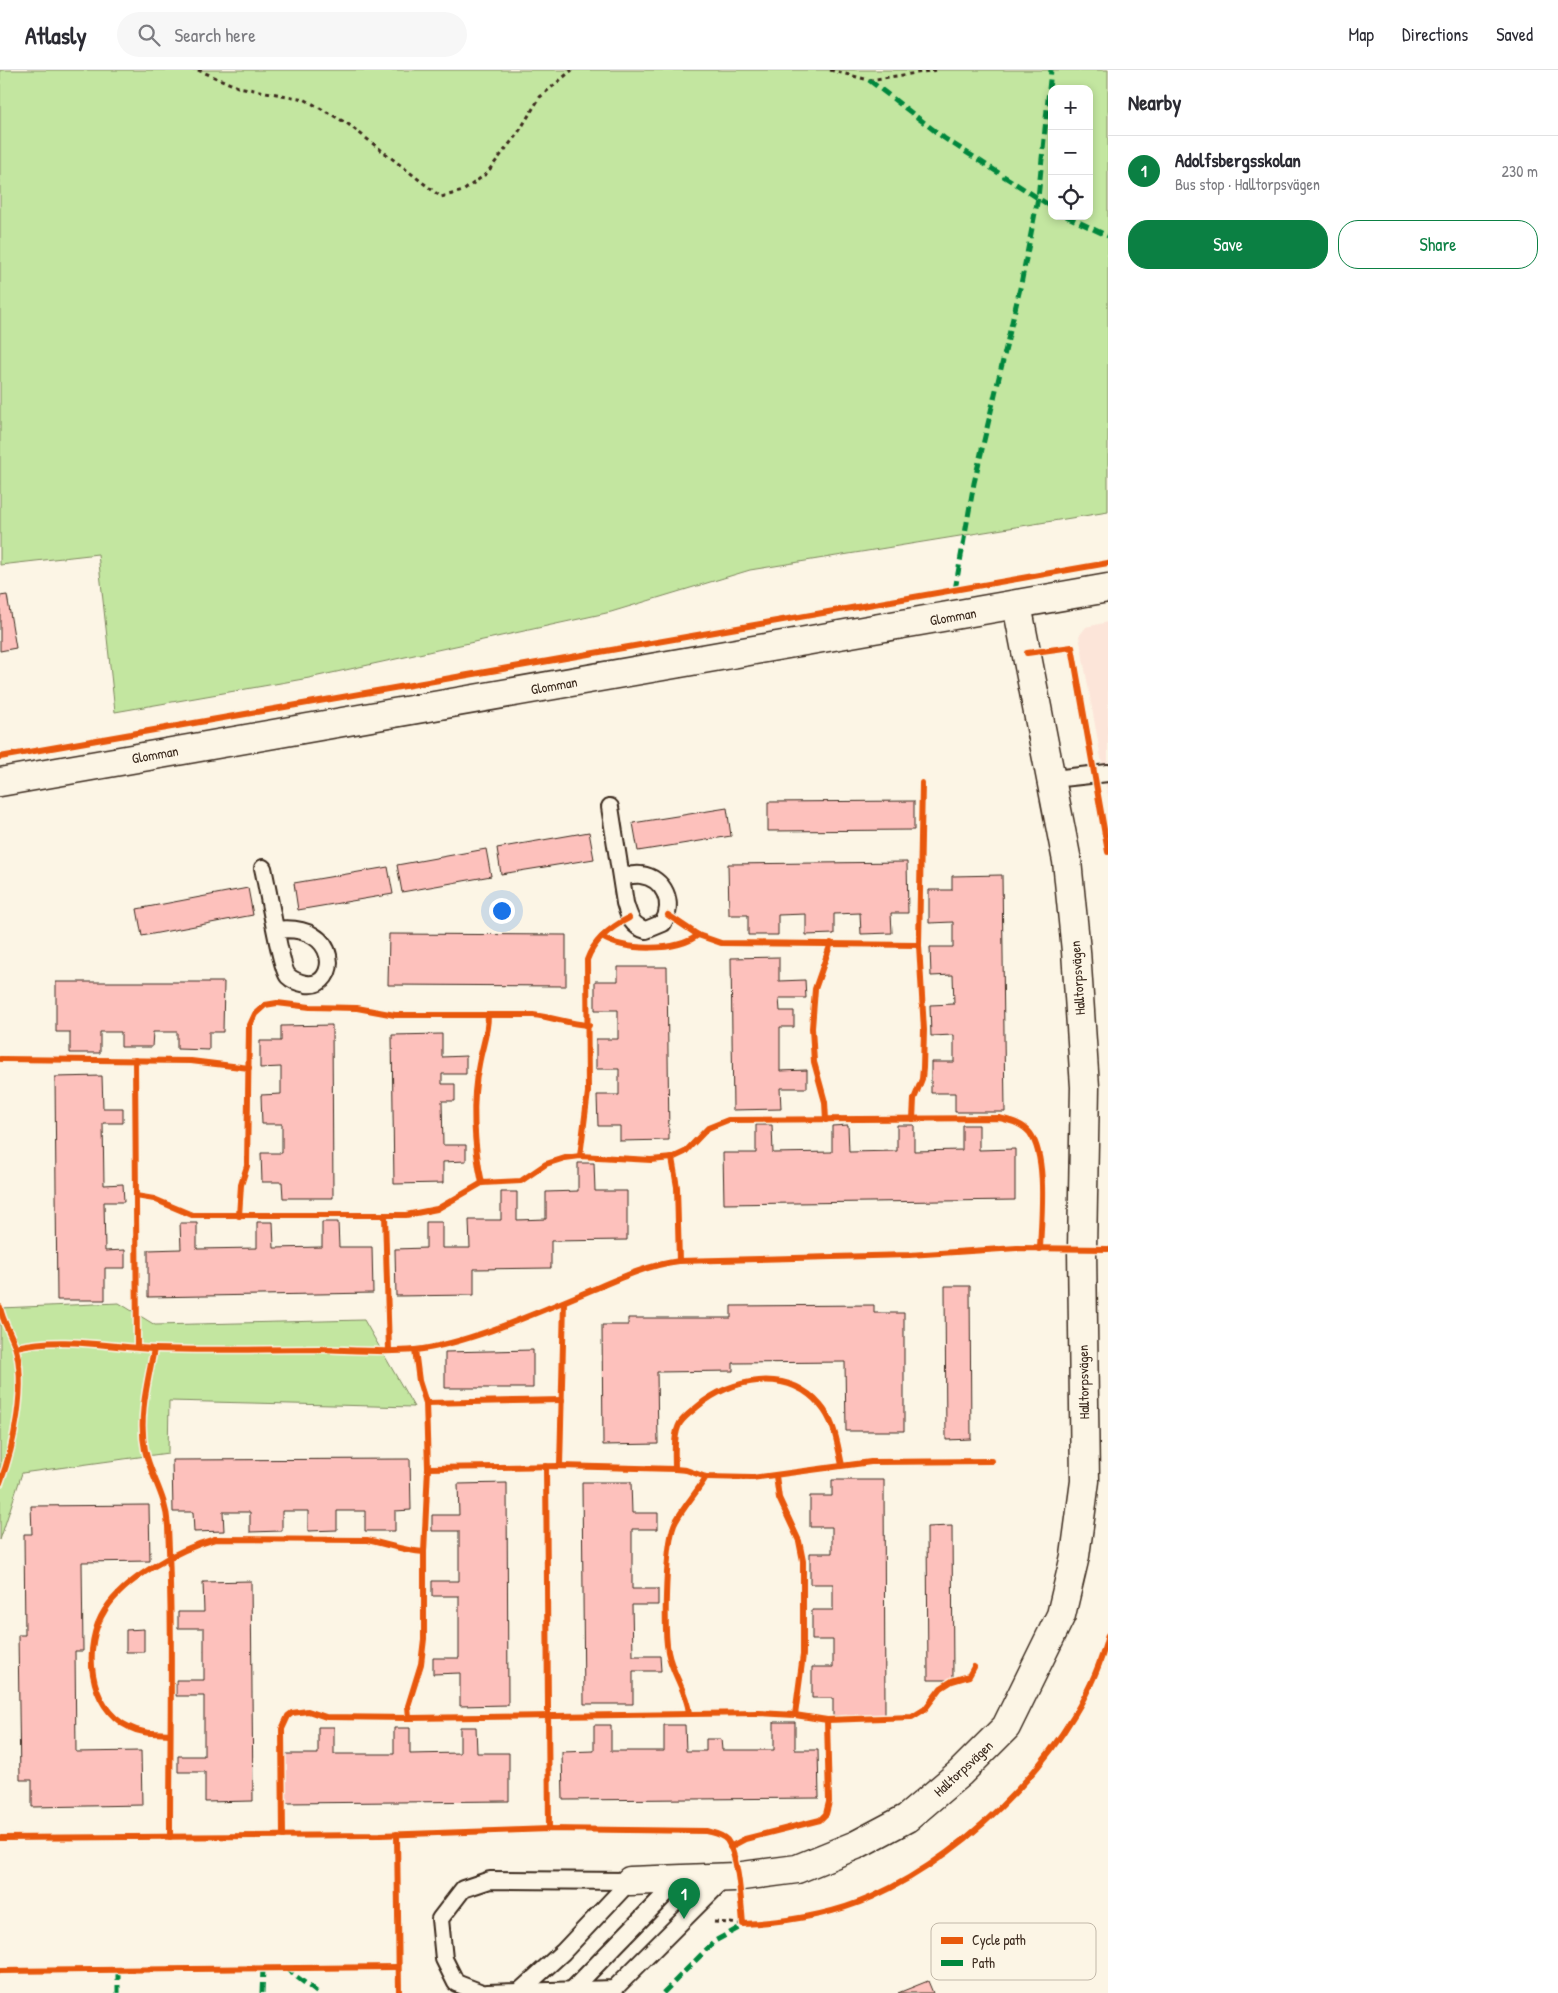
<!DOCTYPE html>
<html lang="en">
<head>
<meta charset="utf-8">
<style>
  :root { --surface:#fff; --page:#f7f7f7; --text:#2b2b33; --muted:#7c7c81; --line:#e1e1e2; --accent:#0b8043 }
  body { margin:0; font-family:"Patrick Hand",sans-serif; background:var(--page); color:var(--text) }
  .controls { position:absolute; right:15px; top:15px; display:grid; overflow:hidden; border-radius:10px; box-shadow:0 2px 8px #0003 }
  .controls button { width:45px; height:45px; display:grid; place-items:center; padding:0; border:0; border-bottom:1px solid var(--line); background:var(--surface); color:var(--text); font:25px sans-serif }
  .you { position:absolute; left:501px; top:840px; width:18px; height:18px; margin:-12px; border:4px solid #fff; border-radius:50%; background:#1a73e8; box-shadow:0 0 0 8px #1a73e833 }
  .badge { display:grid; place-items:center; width:32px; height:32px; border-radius:50%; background:var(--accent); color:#fff; font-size:16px; font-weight:700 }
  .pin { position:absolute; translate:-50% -41px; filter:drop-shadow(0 1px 2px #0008) }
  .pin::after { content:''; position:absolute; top:26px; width:18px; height:15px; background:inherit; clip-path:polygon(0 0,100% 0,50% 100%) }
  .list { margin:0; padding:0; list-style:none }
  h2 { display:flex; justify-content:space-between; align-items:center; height:65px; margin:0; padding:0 20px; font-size:21px }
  h2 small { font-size:16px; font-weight:400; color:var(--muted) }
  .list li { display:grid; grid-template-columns:32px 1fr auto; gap:15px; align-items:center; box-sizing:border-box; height:70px; padding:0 20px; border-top:1px solid var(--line) }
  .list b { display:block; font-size:19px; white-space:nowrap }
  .list p { margin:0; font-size:16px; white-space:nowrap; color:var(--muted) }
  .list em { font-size:16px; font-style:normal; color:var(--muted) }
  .actions { display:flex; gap:10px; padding:15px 20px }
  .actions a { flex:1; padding:11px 0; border:1px solid var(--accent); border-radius:20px; text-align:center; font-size:18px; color:var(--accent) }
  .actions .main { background:var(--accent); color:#fff }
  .icon { flex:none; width:28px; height:28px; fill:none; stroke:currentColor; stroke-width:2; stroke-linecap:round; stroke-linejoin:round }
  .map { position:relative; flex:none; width:1108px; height:1923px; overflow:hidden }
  header { display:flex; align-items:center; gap:30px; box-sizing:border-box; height:70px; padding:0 25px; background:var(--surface); border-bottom:1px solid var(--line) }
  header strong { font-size:24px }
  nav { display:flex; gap:28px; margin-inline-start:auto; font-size:18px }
  .search { width:350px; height:45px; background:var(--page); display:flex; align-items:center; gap:12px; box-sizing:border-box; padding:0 18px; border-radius:28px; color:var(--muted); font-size:19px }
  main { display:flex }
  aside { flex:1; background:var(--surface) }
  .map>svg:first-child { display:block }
</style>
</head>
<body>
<header>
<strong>Atlasly</strong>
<div class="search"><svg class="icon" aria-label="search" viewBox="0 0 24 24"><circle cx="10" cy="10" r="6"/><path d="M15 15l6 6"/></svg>Search here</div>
<nav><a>Map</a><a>Directions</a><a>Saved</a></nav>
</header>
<main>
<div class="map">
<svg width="1108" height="1923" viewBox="0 0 1108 1923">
  <rect width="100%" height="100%" fill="#fcf5e5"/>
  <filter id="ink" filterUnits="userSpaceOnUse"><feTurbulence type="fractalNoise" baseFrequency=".02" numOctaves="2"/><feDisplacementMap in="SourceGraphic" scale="10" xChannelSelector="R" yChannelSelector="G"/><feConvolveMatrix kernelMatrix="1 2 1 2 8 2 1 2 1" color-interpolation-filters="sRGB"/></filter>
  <g filter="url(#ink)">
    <path fill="#fce5d9" d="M 1108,552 L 1108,727 L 1079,566 L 1086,557 Z"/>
    <g fill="#c3e6a0" stroke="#7f885f" fill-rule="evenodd">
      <path d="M 0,0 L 1108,0 L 1108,442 L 750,500 L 611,542 L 309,608 L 115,642 L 98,484 L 0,495 ZM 1052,19 L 1089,19 L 1089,146 L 1052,146 Z"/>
      <path d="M 119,1233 L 155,1255 L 364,1250 L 414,1337 L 169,1331 L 168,1383 L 22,1403 L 0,1470 L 0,1238 Z"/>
    </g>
    <g fill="#fdc1bc" stroke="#3b2a1e">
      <path d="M 7,525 L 16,578 L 0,581 L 0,526 Z"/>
      <path d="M 914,731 L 914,760 L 768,761 L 768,732 Z"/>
      <path d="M 727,738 L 731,766 L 638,781 L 633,753 Z"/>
      <path d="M 589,762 L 594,789 L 501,804 L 497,778 Z"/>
      <path d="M 486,779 L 491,806 L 402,822 L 397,795 Z"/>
      <path d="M 907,792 L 908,843 L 891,843 L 892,863 L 861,864 L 860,843 L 834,844 L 834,864 L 806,865 L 806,844 L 778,845 L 778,865 L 748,865 L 748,845 L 729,845 L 728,794 Z"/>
      <path d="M 388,797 L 393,824 L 298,840 L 294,813 Z"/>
      <path d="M 1002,805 L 1005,1042 L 955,1042 L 955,1023 L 931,1023 L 931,992 L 954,992 L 954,965 L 931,966 L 930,935 L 954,934 L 953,905 L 931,906 L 930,877 L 953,877 L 953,852 L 929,853 L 929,820 L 952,820 L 952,806 Z"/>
      <path d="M 248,818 L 253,845 L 142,866 L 137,839 Z"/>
      <path d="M 389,864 L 566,865 L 566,916 L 388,915 Z"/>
      <path d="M 779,887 L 779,911 L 805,910 L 806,928 L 779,928 L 780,941 L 794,941 L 794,957 L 780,957 L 780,1001 L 807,1000 L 807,1018 L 780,1018 L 781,1039 L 733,1040 L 731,888 Z"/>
      <path d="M 618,897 L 667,897 L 669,1070 L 620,1071 L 620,1056 L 598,1056 L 597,1025 L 619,1025 L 619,999 L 596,999 L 596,969 L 618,969 L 618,940 L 595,940 L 595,911 L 618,911 Z"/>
      <path d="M 56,912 L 224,912 L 223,962 L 209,962 L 209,980 L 177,979 L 177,962 L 153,962 L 152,977 L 121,977 L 121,962 L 100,962 L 100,983 L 70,983 L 70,962 L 56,962 Z"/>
      <path d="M 332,955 L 333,1128 L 283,1128 L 282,1112 L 262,1112 L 261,1083 L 282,1083 L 282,1054 L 262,1054 L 261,1025 L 281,1024 L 281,997 L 260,998 L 260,971 L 281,971 L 281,956 Z"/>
      <path d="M 442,964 L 442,987 L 466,986 L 466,1004 L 442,1004 L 442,1014 L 455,1014 L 455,1031 L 442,1031 L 443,1075 L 466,1075 L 466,1091 L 443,1092 L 443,1113 L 394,1114 L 392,965 Z"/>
      <path d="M 102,1006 L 103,1038 L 123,1038 L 123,1053 L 103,1053 L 104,1115 L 123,1114 L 124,1132 L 104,1132 L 105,1181 L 125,1180 L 125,1198 L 105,1198 L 105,1230 L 57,1230 L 55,1007 Z"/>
      <path d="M 756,1055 L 772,1055 L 773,1083 L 832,1082 L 832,1056 L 848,1055 L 849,1082 L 897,1081 L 897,1055 L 914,1055 L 914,1081 L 962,1080 L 962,1055 L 979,1055 L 979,1080 L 1015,1079 L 1015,1130 L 724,1134 L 723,1083 L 756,1083 Z"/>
      <path d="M 578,1093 L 594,1093 L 595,1121 L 627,1121 L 627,1170 L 551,1171 L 551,1198 L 474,1199 L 474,1225 L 396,1226 L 395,1179 L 426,1178 L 426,1152 L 442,1152 L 442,1178 L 470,1178 L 469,1150 L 501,1150 L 501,1122 L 517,1122 L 517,1150 L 546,1149 L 546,1122 L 578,1121 Z"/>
      <path d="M 257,1152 L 273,1152 L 274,1178 L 322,1177 L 322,1152 L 338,1152 L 339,1177 L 372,1177 L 373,1223 L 148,1227 L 148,1180 L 181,1179 L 180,1153 L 197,1153 L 197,1179 L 257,1178 Z"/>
      <path d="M 945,1216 L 970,1216 L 971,1369 L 946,1370 Z"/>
      <path d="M 874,1235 L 874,1243 L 904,1243 L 904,1361 L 846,1361 L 845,1292 L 733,1293 L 733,1301 L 657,1302 L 658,1374 L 603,1375 L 602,1255 L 628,1255 L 628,1248 L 731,1248 L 731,1236 Z"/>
      <path d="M 533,1280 L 533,1318 L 445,1318 L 445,1282 Z"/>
      <path d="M 410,1389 L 411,1440 L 395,1441 L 395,1461 L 365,1461 L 365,1441 L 337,1441 L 337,1460 L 308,1461 L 308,1441 L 282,1441 L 282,1461 L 250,1462 L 250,1442 L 223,1442 L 224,1461 L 194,1462 L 193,1442 L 173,1442 L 172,1390 Z"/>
      <path d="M 832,1410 L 884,1410 L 885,1646 L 833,1646 L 833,1628 L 812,1628 L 812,1597 L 833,1597 L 833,1570 L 812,1570 L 812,1540 L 833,1540 L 833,1514 L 810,1514 L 810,1483 L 832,1483 L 832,1457 L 810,1457 L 810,1426 L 832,1426 Z"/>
      <path d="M 582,1412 L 631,1412 L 632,1443 L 658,1443 L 658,1459 L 632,1459 L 632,1519 L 658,1519 L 658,1535 L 632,1535 L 633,1586 L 660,1586 L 661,1601 L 633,1601 L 633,1634 L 584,1634 Z"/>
      <path d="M 507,1413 L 508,1635 L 460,1636 L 460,1603 L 433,1604 L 433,1588 L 459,1588 L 459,1526 L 432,1526 L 432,1511 L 459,1511 L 459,1461 L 432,1461 L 432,1445 L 459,1445 L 458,1414 Z"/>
      <path d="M 149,1435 L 150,1491 L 82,1492 L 83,1581 L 75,1581 L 76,1682 L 141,1681 L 142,1735 L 32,1737 L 32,1710 L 20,1710 L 18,1565 L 25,1565 L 24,1464 L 32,1464 L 31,1436 Z"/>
      <path d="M 952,1456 L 953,1610 L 928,1610 L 927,1457 Z"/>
      <path d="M 251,1511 L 253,1731 L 205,1732 L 205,1702 L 178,1702 L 178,1686 L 204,1686 L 204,1626 L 176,1626 L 176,1610 L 204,1610 L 204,1558 L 178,1558 L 178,1542 L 204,1542 L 203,1512 Z"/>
      <path d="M 144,1559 L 144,1582 L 126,1582 L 126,1560 Z"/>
      <path d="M 774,1652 L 795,1652 L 795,1680 L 818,1680 L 819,1728 L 563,1730 L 562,1682 L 594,1681 L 594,1655 L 611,1655 L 611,1681 L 664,1681 L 664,1655 L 685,1655 L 686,1681 L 706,1681 L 706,1669 L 721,1669 L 722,1680 L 774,1680 Z"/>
      <path d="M 318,1657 L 334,1657 L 334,1684 L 394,1684 L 394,1658 L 410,1658 L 410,1684 L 460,1683 L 460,1657 L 476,1657 L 477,1683 L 509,1683 L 509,1731 L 286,1733 L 285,1684 L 318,1684 Z"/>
      <path d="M 928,1911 L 933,1923 L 898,1923 Z"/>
    </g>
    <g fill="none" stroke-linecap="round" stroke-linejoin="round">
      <defs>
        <g id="lane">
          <path d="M 1053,709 L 1108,703"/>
          <path d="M 610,737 L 625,833 C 629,846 631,856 646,860 L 663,853 C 675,833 664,808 641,805 C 635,804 627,806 621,807"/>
          <path d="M 263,798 C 267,814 281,899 288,906 C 292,910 301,913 306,914 C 339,919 342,852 276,860"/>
          <path d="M 520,1921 L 563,1882 L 630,1811"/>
          <path d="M 571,1921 L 679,1810"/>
          <path d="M 482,1923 L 456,1913 L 444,1889 L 440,1849 L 463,1819 L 490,1810 L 630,1811"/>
          <path d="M 487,1923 L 614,1919 L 726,1807"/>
        </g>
        <g id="secondary">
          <path d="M 0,712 L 1108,518"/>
          <path d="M 630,1811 L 735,1807 L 797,1799 L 856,1775 L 907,1748 L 960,1703 L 1006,1657 L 1061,1545 L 1075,1486 L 1085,1411 L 1082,1179 L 1085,1017 L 1076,881 L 1067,791 L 1017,535"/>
        </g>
      </defs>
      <use href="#lane" stroke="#3b2a1e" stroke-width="20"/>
      <use href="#secondary" stroke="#3b2a1e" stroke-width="31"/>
      <g stroke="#3b2a1e" stroke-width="3" stroke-dasharray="4 4" stroke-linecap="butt">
        <path d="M 198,0 L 238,17 L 304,29 L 348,54 L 441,127 L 463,121 L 486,104 L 518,63 L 540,27 L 572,0"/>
        <path d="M 830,0 L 869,10 L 937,0"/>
        <path d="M 714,1852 L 743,1854"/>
      </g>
      <use href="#lane" stroke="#fcf5e5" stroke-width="16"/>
      <use href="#secondary" stroke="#fcf5e5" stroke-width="28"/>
      <g stroke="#00873e" stroke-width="5" stroke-dasharray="10 5" stroke-linecap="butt">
        <path d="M 869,10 L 944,68 L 1052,137"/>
        <path d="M 1066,146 L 1108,166"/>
        <path d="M 955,520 L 974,413 L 1021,214 L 1038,128 L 1051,0"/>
        <path d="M 285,1898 L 318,1923"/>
        <path d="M 118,1900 L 118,1923"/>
        <path d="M 262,1923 L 263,1899"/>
        <path d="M 663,1923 L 715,1871 L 746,1854"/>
      </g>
      <defs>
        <g id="cycleway">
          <path d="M 1027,583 L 1072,577 L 1108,782"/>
          <path d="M 0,687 L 1108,493"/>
          <path d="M 668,845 L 698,865 L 721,873 L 919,875"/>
          <path d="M 602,867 C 624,881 677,882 698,865"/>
          <path d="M 0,989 L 191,991 L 249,998"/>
          <path d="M 135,990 L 137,1277"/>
          <path d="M 913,1049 L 914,1029 L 922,1009 L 923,998 L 924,960 L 919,875 L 922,713"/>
          <path d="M 826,1050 L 825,1032 L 814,992 L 812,958 L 815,919 L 831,873"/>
          <path d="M 580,1086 L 588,1022 L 587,890 C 594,870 611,857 629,848"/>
          <path d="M 672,1088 L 677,1117 L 679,1191"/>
          <path d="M 482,1113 C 474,1077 471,1031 479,994 C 482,976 488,964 488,945"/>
          <path d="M 136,1126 L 154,1129 L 192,1145 L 406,1145 L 437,1139 L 482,1113 L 521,1111 L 546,1094 L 565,1088 L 580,1086 L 651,1090 L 672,1088 L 685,1082 L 708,1058 L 728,1050 L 999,1048 C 1011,1051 1022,1053 1030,1063 C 1048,1088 1041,1149 1040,1179"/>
          <path d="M 385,1145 L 389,1281"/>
          <path d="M 239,1146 L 241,1115 L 247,1096 L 249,957 L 255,944 L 265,935 L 277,933 L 310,937 L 357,938 L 395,945 L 533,945 C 552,947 569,954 589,955"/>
          <path d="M 0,1237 C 2,1251 11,1263 15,1276 C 27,1314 14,1377 0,1413"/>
          <path d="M 16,1277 C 62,1266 108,1277 155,1279 C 210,1281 266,1279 321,1279 C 352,1280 384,1283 415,1280 C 469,1274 543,1240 594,1219 C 622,1207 649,1195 679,1191 L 909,1185 L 1017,1178 L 1108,1179"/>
          <path d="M 154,1279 C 148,1311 138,1347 145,1380 C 151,1407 166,1425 168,1456 C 173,1559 170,1663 170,1767"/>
          <path d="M 426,1333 L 562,1330"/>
          <path d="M 546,1396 L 549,1759"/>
          <path d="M 560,1396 L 564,1232"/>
          <path d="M 428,1398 L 560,1396 L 675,1399 L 686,1400 L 706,1407 L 752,1408 L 871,1392 L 991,1391"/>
          <path d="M 675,1399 C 675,1385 673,1365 680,1353 C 684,1347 691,1342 697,1337 C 731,1308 787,1297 820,1335 C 835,1352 837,1373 842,1395"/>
          <path d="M 776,1406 L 779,1428 L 799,1471 L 803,1491 L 803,1585 L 795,1645"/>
          <path d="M 689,1643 C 687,1621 672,1604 668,1582 C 664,1560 665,1469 676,1451 C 685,1435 697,1422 706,1407"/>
          <path d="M 409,1648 L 408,1636 L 421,1594 L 424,1569 L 424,1482 L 428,1398 L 426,1333 L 419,1311 L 415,1280"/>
          <path d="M 170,1664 C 156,1663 142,1664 129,1657 C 88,1638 82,1575 105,1540 C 125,1508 179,1479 215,1469 L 367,1470 C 386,1474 404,1481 424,1482"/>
          <path d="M 397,1764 L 399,1923"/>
          <path d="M 283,1766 L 282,1659 L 288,1646 L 292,1643 L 308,1641 L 326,1647 L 409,1648 L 759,1643 L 795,1645 L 827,1650 L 912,1647 L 925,1639 L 941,1618 L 952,1611 L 969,1606 L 974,1597"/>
          <path d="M 0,1768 L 380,1765 L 549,1759 L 706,1761 C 713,1763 722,1764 727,1770 C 739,1787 741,1833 743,1854 C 787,1852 831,1845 872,1827 C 971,1783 1082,1673 1108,1565"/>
          <path d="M 730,1777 L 745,1769 L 820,1750 L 826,1744 L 829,1732 L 827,1650"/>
          <path d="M 0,1901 L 398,1897"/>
        </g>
      </defs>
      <use href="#cycleway" stroke="#fcf5e5" stroke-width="9"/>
      <use href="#cycleway" stroke="#e8590c" stroke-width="6"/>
    </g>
  </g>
  <g text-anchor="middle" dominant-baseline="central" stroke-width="4.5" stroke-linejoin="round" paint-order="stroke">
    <g font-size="14" fill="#3b2a1e" stroke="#fcf5e5">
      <text transform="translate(953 546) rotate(-10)">Glomman</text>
      <text transform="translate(554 615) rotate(-10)">Glomman</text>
      <text transform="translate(155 684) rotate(-10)">Glomman</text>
      <text transform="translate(1077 908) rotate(-94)">Halltorpsvägen</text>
      <text transform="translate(1083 1312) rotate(-91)">Halltorpsvägen</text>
      <text transform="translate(963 1698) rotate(-43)">Halltorpsvägen</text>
    </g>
  </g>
  <rect x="931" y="1853" width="165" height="57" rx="8" fill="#fcf5e5" stroke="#c2b8a9" stroke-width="1"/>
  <rect x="941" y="1867" width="22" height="7" fill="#e8590c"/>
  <rect x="941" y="1890" width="22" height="6" fill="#00873e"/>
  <g font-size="14" fill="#3b2a1e">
    <text x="972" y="1875">Cycle path</text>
    <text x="972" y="1898">Path</text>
  </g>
</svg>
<div class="controls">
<button>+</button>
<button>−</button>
<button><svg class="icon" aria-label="locate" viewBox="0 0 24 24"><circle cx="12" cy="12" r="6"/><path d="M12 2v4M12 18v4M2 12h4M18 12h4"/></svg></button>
</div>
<div class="you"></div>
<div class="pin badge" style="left:684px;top:1849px">1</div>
</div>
<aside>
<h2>Nearby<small></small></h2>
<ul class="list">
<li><span class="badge">1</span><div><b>Adolfsbergsskolan</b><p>Bus stop · Halltorpsvägen</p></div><em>230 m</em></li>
</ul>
<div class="actions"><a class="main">Save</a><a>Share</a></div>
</aside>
</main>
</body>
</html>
